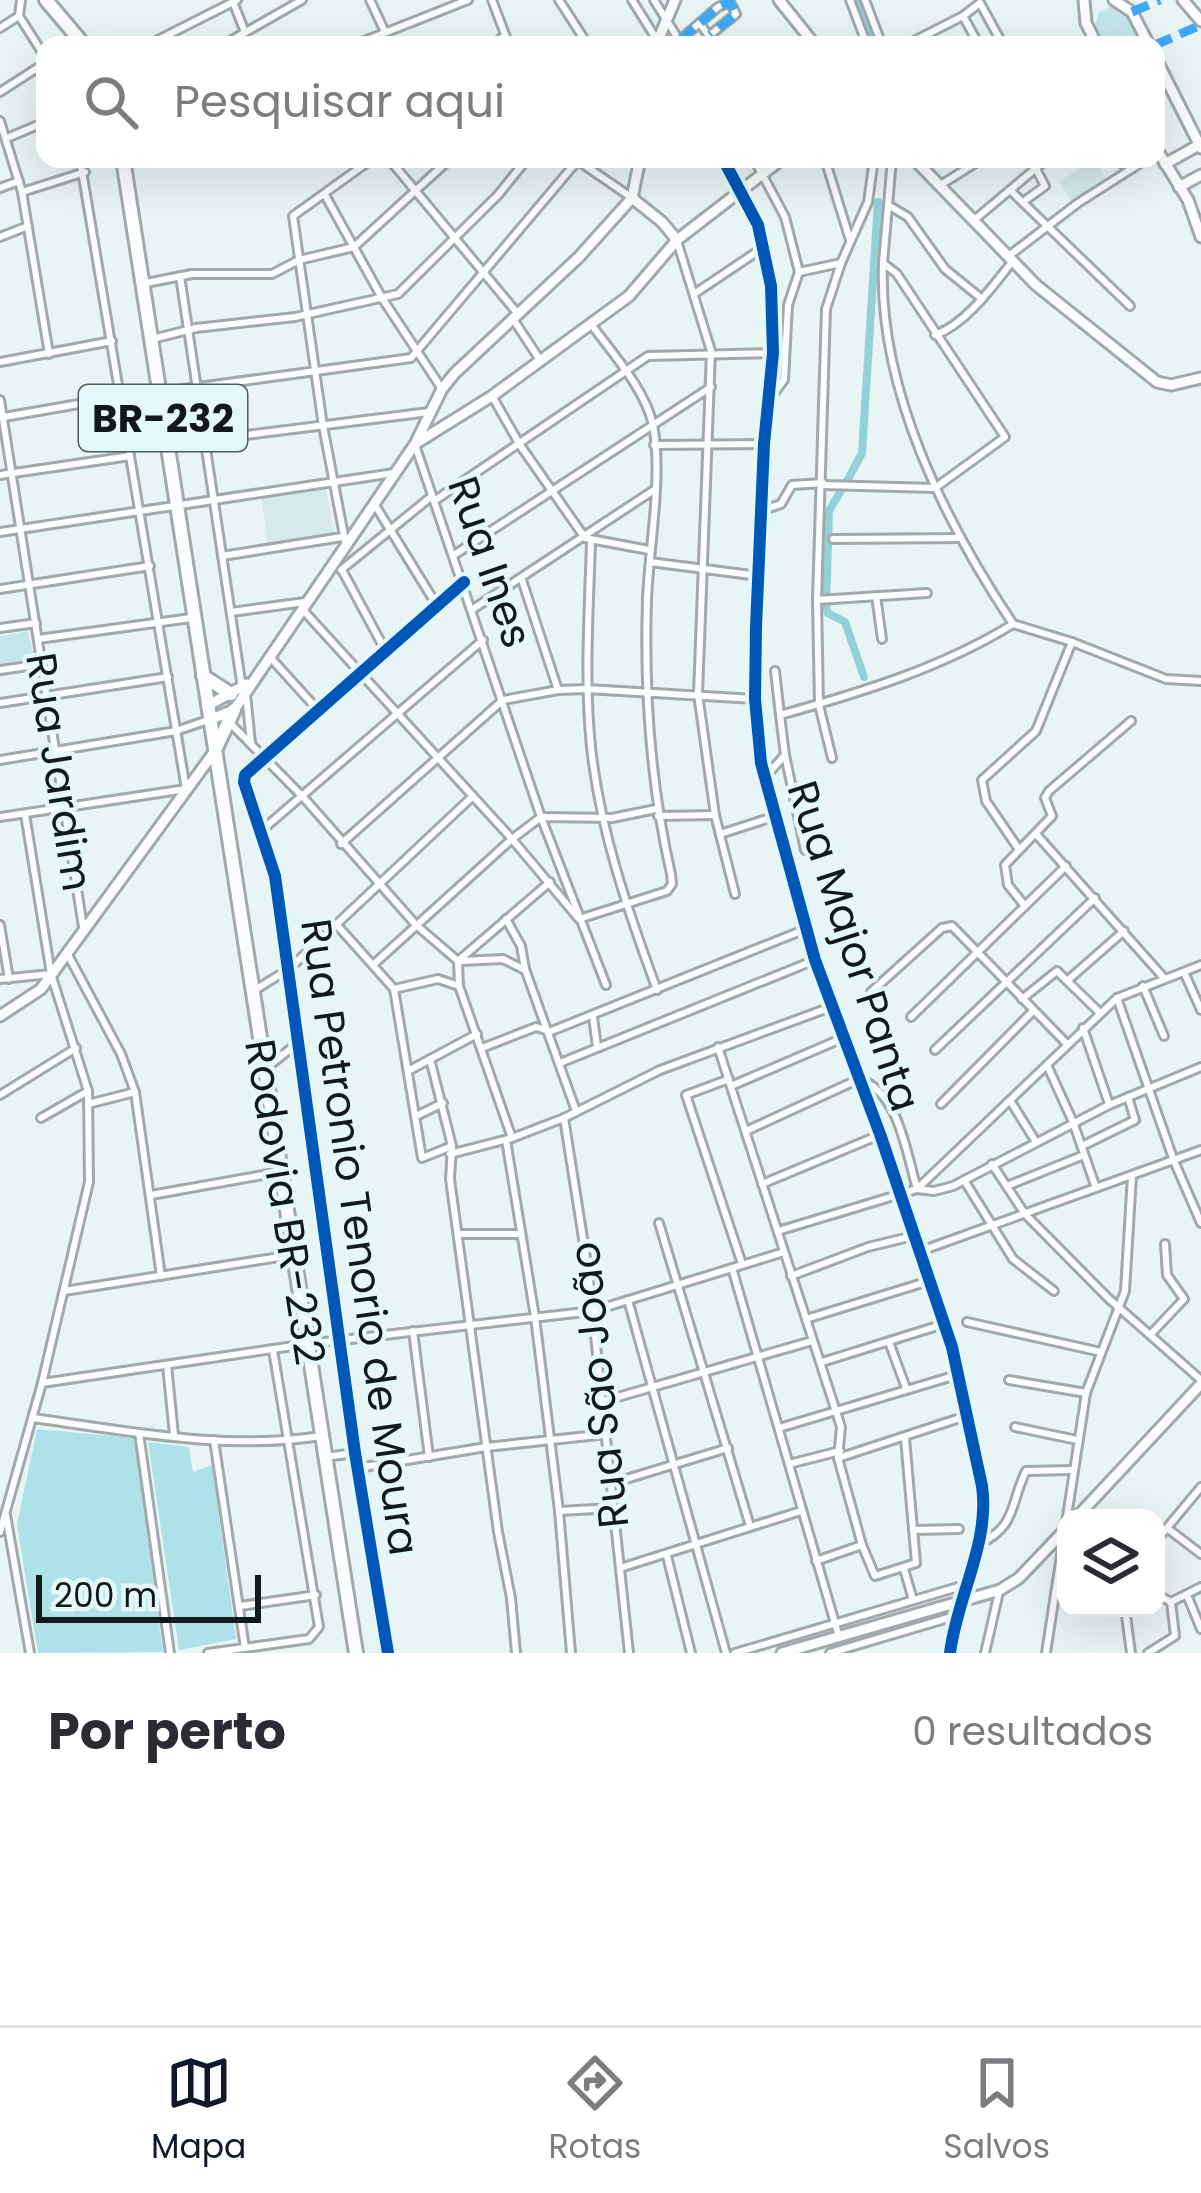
<!DOCTYPE html>
<html lang="pt">
<head>
<meta charset="utf-8">
<style>
  :root { --surface:#fff; --page:#f7f7f7; --text:#2b2b33; --muted:#7c7c81; --line:#e1e1e2; --accent:#111827 }
  body { margin:0; font-family:Poppins,sans-serif; background:var(--page); color:var(--text) }
  .controls { position:absolute; right:36px; bottom:36px; display:grid; overflow:hidden; border-radius:24px; box-shadow:0 12px 48px #0002 }
  .controls button { width:108px; height:108px; display:grid; place-items:center; padding:0; border:0; border-bottom:3px solid var(--line); background:var(--surface); color:var(--text); font:60px sans-serif }
  .scale { position:absolute; left:36px; bottom:30px; width:225px; box-sizing:border-box; padding-left:12px; border:6px solid #12191a; border-top:0; font-size:33px; line-height:42px; white-space:nowrap; color:#12191a; -webkit-text-stroke:9px #e4f8fa; paint-order:stroke }
  .list { margin:0; padding:0; list-style:none }
  h2 { display:flex; justify-content:space-between; align-items:center; height:156px; margin:0; padding:0 48px; font-size:51px }
  h2 small { font-size:39px; font-weight:400; color:var(--muted) }
  .icon { flex:none; width:66px; height:66px; fill:none; stroke:currentColor; stroke-width:2; stroke-linecap:round; stroke-linejoin:round }
  .map { position:relative; flex:none; width:1201px; height:1653px; overflow:hidden }
  .search { position:absolute; background:var(--surface); box-shadow:0 12px 48px #0002; left:36px; right:36px; top:36px; height:132px; display:flex; align-items:center; gap:30px; box-sizing:border-box; padding:0 42px; border-radius:24px; color:var(--muted); font-size:45px }
  .sheet { height:372px; background:var(--surface) }
  nav { display:flex; justify-content:space-around; align-items:center; box-sizing:border-box; height:168px; border-top:3px solid var(--line); background:var(--surface); font-size:33px; color:var(--muted) }
  nav a { display:grid; justify-items:center; gap:6px }
  nav .on { color:var(--accent) }
  .map>svg:first-child { display:block }
</style>
</head>
<body>
<div class="map">
<svg width="1201" height="1653" viewBox="0 0 1201 1653">
  <rect width="100%" height="100%" fill="#e9f4f5"/>
  <g fill="#d6eaec">
    <path d="M 1095,160 L 1106,180 L 1071,201 L 1059,181 Z"/>
    <path d="M 326,489 L 334,534 L 268,545 L 261,498 Z"/>
  </g>
  <g fill="#c4e7eb">
    <path d="M 1113,5 L 1124,13 L 1141,45 L 1106,45 L 1095,26 L 1098,13 Z"/>
    <path d="M 28,631 L 35,663 L 0,668 L 0,636 Z"/>
  </g>
  <g fill="#aee2e8">
    <path d="M 37,1429 L 135,1438 L 163,1652 L 38,1653 L 17,1524 Z"/>
    <path d="M 148,1442 L 189,1447 L 193,1472 L 212,1465 L 236,1639 L 179,1650 Z"/>
  </g>
  <g fill="none" stroke-linecap="round" stroke-linejoin="round">
    <g stroke="#92d1d8" stroke-width="8">
      <path d="M 859,0 L 876,45"/>
      <path d="M 845,485 L 862,453 L 878,202"/>
      <path d="M 842,489 L 829,511 L 826,608 L 828,613 L 845,622 L 864,677"/>
    </g>
    <defs>
      <g id="street">
        <path d="M 21,0 L 19,16 L 45,57"/>
        <path d="M 370,0 L 385,32"/>
        <path d="M 492,0 L 509,45"/>
        <path d="M 559,0 L 588,45"/>
        <path d="M 632,0 L 657,40"/>
        <path d="M 654,0 L 682,45"/>
        <path d="M 850,0 L 867,45"/>
        <path d="M 865,0 L 882,45"/>
        <path d="M 233,2 L 245,32"/>
        <path d="M 980,3 L 1003,45"/>
        <path d="M 963,16 L 979,45"/>
        <path d="M 700,24 L 716,45"/>
        <path d="M 0,28 L 19,16"/>
        <path d="M 680,40 L 718,7 L 730,2 L 736,14 L 710,35"/>
        <path d="M 148,45 L 237,0"/>
        <path d="M 223,45 L 302,0"/>
        <path d="M 354,45 L 468,0"/>
        <path d="M 493,45 L 505,35"/>
        <path d="M 906,45 L 963,16 L 980,3"/>
        <path d="M 0,92 L 45,63"/>
        <path d="M 0,121 L 22,192 L 49,354"/>
        <path d="M 7,138 L 45,122"/>
        <path d="M 389,159 L 518,314"/>
        <path d="M 723,159 L 743,191"/>
        <path d="M 754,159 L 785,217 L 799,272 L 788,305 L 784,380 L 769,400"/>
        <path d="M 825,159 L 850,240"/>
        <path d="M 1111,159 L 1133,168"/>
        <path d="M 577,160 L 632,198"/>
        <path d="M 939,186 L 982,159"/>
        <path d="M 0,188 L 19,181"/>
        <path d="M 1010,190 L 1130,306"/>
        <path d="M 22,192 L 85,172"/>
        <path d="M 325,195 L 382,298 L 442,389"/>
        <path d="M 1023,202 L 1045,186 L 1036,169"/>
        <path d="M 888,205 L 908,217 L 945,269 L 982,299"/>
        <path d="M 973,221 L 1047,159"/>
        <path d="M 0,237 L 28,226"/>
        <path d="M 677,241 L 711,351 L 698,694 L 715,815 L 735,894"/>
        <path d="M 1010,255 L 1078,203 L 1147,159"/>
        <path d="M 883,263 C 878,389 945,522 1013,624"/>
        <path d="M 799,272 L 841,263"/>
        <path d="M 180,276 L 242,688"/>
        <path d="M 146,283 L 192,274 L 272,274 L 299,260 L 354,247 L 450,159"/>
        <path d="M 694,294 L 764,247"/>
        <path d="M 513,319 L 540,360"/>
        <path d="M 935,335 C 966,324 992,287 1012,262"/>
        <path d="M 152,339 L 196,328 L 295,317 L 398,294 L 498,195 L 527,159"/>
        <path d="M 0,362 L 112,341"/>
        <path d="M 162,392 L 411,358 L 579,159"/>
        <path d="M 492,396 L 520,445 L 585,538 L 649,550"/>
        <path d="M 0,400 L 83,927"/>
        <path d="M 4,417 L 119,397"/>
        <path d="M 206,440 L 429,412"/>
        <path d="M 415,445 L 541,817 L 606,985"/>
        <path d="M 654,445 L 764,444"/>
        <path d="M 0,475 L 130,456"/>
        <path d="M 823,485 L 935,488 L 1005,437 L 897,274 L 883,263 L 892,159"/>
        <path d="M 434,501 L 648,356 L 770,353"/>
        <path d="M 375,505 L 436,604"/>
        <path d="M 763,510 L 781,504 L 792,485 L 823,483"/>
        <path d="M 0,532 L 394,473"/>
        <path d="M 833,539 L 961,538"/>
        <path d="M 591,542 C 589,610 584,679 591,747 C 600,831 628,911 657,990"/>
        <path d="M 346,546 L 323,426 L 293,216 L 372,159"/>
        <path d="M 454,555 L 711,387"/>
        <path d="M 222,556 L 342,537"/>
        <path d="M 650,562 L 759,576"/>
        <path d="M 341,570 L 432,496"/>
        <path d="M 342,570 L 384,648"/>
        <path d="M 522,580 L 558,690"/>
        <path d="M 0,589 L 150,566"/>
        <path d="M 876,596 L 882,639"/>
        <path d="M 817,600 L 927,593"/>
        <path d="M 302,609 L 512,839 L 579,919 L 667,891 L 672,884 L 671,874 C 650,782 644,694 647,600 C 649,547 663,476 653,425 C 645,389 612,353 591,324"/>
        <path d="M 473,609 L 654,490"/>
        <path d="M 231,612 L 305,602"/>
        <path d="M 1013,624 L 1072,642 L 1166,679 L 1201,681"/>
        <path d="M 0,628 L 36,623"/>
        <path d="M 38,639 L 191,618"/>
        <path d="M 269,656 L 317,709"/>
        <path d="M 0,670 L 42,664"/>
        <path d="M 775,671 L 780,715"/>
        <path d="M 246,694 L 251,743"/>
        <path d="M 0,703 L 168,677"/>
        <path d="M 229,722 L 304,798 L 416,925 L 458,961"/>
        <path d="M 785,755 L 805,850"/>
        <path d="M 832,758 L 819,705 L 817,600 L 826,309 L 841,263 L 868,202 L 874,159"/>
        <path d="M 0,760 L 176,731 L 208,720"/>
        <path d="M 766,776 L 785,755 L 780,715 C 859,693 942,668 1013,624"/>
        <path d="M 658,816 L 715,815"/>
        <path d="M 0,817 L 186,789 L 80,159"/>
        <path d="M 261,831 L 483,640"/>
        <path d="M 720,834 L 773,817"/>
        <path d="M 1036,834 L 1164,978"/>
        <path d="M 341,844 L 503,700 L 558,690 L 587,689 L 755,699"/>
        <path d="M 1018,848 L 986,801 L 982,780 L 1036,731 L 1072,642"/>
        <path d="M 1025,906 L 1008,885 L 1005,865 L 1052,816 L 1045,798 L 1049,791 L 1131,721"/>
        <path d="M 506,919 L 521,946 L 525,969 L 576,1111"/>
        <path d="M 336,924 L 394,989 L 422,1158 L 452,1146"/>
        <path d="M 0,925 L 9,979"/>
        <path d="M 67,953 L 121,1054 L 135,1092 L 161,1276"/>
        <path d="M 458,961 L 459,986 L 512,1138"/>
        <path d="M 458,961 L 550,882"/>
        <path d="M 461,961 L 503,959 L 523,969"/>
        <path d="M 374,964 L 512,839 L 541,817 L 612,818 L 656,809"/>
        <path d="M 1184,972 L 1201,1010"/>
        <path d="M 0,979 L 51,974"/>
        <path d="M 1068,980 L 1124,931"/>
        <path d="M 1143,986 L 1164,1036"/>
        <path d="M 394,989 L 438,979 L 459,986"/>
        <path d="M 255,990 L 289,969 L 473,796"/>
        <path d="M 871,992 L 942,928 L 952,926 L 1067,1044"/>
        <path d="M 1117,998 L 1174,1161 L 1201,1223"/>
        <path d="M 1022,999 L 1057,971 L 1099,1012"/>
        <path d="M 593,1017 L 597,1047"/>
        <path d="M 911,1017 L 1066,866"/>
        <path d="M 1083,1028 L 1109,1104"/>
        <path d="M 549,1032 L 806,929"/>
        <path d="M 718,1047 L 841,1427 L 838,1458 L 862,1545 L 875,1576 L 916,1563 L 905,1438"/>
        <path d="M 482,1048 L 536,1027 L 546,1030"/>
        <path d="M 935,1050 L 1095,898"/>
        <path d="M 430,1059 L 452,1146 L 450,1179 L 498,1532 L 511,1598 L 516,1653"/>
        <path d="M 560,1063 L 815,960"/>
        <path d="M 1047,1065 L 1073,1122 L 1096,1188"/>
        <path d="M 265,1069 L 299,1042"/>
        <path d="M 408,1071 L 477,1034"/>
        <path d="M 729,1079 L 686,1095 L 742,1264"/>
        <path d="M 731,1086 L 843,1038"/>
        <path d="M 0,1095 L 76,1048"/>
        <path d="M 1011,1102 L 1036,1142"/>
        <path d="M 88,1104 L 135,1092"/>
        <path d="M 941,1104 L 1033,1011"/>
        <path d="M 416,1116 L 443,1103"/>
        <path d="M 41,1118 L 88,1091"/>
        <path d="M 564,1118 L 588,1270 L 629,1653"/>
        <path d="M 746,1131 L 859,1079 C 899,1092 906,1152 917,1189 L 934,1191 L 953,1186 L 1109,1105 L 1201,1067"/>
        <path d="M 506,1140 L 535,1317 L 559,1511 L 571,1653"/>
        <path d="M 1082,1146 L 1135,1120 L 1128,1097"/>
        <path d="M 450,1154 L 512,1138 L 564,1118 L 660,1070 L 831,1007"/>
        <path d="M 992,1164 L 1025,1214 L 1108,1298 L 1201,1380"/>
        <path d="M 964,1180 L 1013,1259 L 1054,1291"/>
        <path d="M 762,1184 L 877,1136"/>
        <path d="M 1007,1186 L 1084,1155"/>
        <path d="M 151,1195 L 280,1172"/>
        <path d="M 659,1223 L 750,1526"/>
        <path d="M 778,1231 L 917,1189 L 1117,998 L 1201,965"/>
        <path d="M 458,1234 L 520,1234"/>
        <path d="M 918,1252 L 1201,1150"/>
        <path d="M 732,1268 L 839,1637"/>
        <path d="M 791,1276 L 868,1247 L 913,1236"/>
        <path d="M 64,1291 L 292,1255"/>
        <path d="M 628,1300 L 726,1653"/>
        <path d="M 806,1319 L 929,1281"/>
        <path d="M 967,1322 L 1101,1352"/>
        <path d="M 413,1331 L 429,1457"/>
        <path d="M 1151,1334 L 1184,1299 L 1167,1275 L 1165,1244"/>
        <path d="M 889,1342 L 906,1388"/>
        <path d="M 822,1362 L 944,1324"/>
        <path d="M 167,1365 L 174,1435"/>
        <path d="M 1009,1380 L 1086,1393"/>
        <path d="M 42,1383 L 307,1344 L 593,1311 L 784,1252"/>
        <path d="M 604,1401 L 812,1341"/>
        <path d="M 33,1418 C 127,1431 227,1451 321,1436"/>
        <path d="M 1015,1427 L 1077,1440"/>
        <path d="M 779,1428 L 960,1374"/>
        <path d="M 139,1433 L 170,1653"/>
        <path d="M 214,1440 L 245,1648"/>
        <path d="M 325,1457 L 355,1453"/>
        <path d="M 838,1458 L 969,1415"/>
        <path d="M 789,1464 L 840,1451"/>
        <path d="M 358,1468 L 486,1447 L 607,1434"/>
        <path d="M 613,1483 L 728,1448"/>
        <path d="M 559,1511 L 614,1508"/>
        <path d="M 6,1515 L 30,1653"/>
        <path d="M 1167,1528 L 1201,1554"/>
        <path d="M 914,1530 L 959,1529"/>
        <path d="M 0,1532 L 42,1383 L 89,1182 L 88,1091 L 51,974 L 25,814"/>
        <path d="M 1156,1541 L 1201,1487"/>
        <path d="M 978,1545 C 1018,1525 1009,1506 1026,1471 L 1072,1470"/>
        <path d="M 667,1556 L 691,1653"/>
        <path d="M 816,1561 L 862,1545"/>
        <path d="M 620,1568 L 801,1511"/>
        <path d="M 904,1569 L 913,1600"/>
        <path d="M 1156,1594 L 1171,1602 L 1201,1587"/>
        <path d="M 1187,1595 L 1201,1629"/>
        <path d="M 240,1606 L 316,1595"/>
        <path d="M 1125,1608 L 1131,1653"/>
        <path d="M 208,1653 L 309,1639 L 319,1627 L 273,1350"/>
        <path d="M 388,1653 L 355,1453 L 275,876 L 244,782 L 245,775 L 464,582"/>
        <path d="M 735,1653 L 965,1585"/>
        <path d="M 830,1653 L 955,1616"/>
        <path d="M 985,1653 L 999,1592"/>
        <path d="M 1046,1653 L 1086,1393 L 1125,1291 L 1132,1176"/>
        <path d="M 1148,1653 L 1175,1636 L 1171,1602"/>
      </g>
      <g id="secondary">
        <path d="M 779,0 L 815,45"/>
        <path d="M 1084,0 L 1086,23 L 1097,45"/>
        <path d="M 1114,0 L 1132,12 L 1149,45"/>
        <path d="M 1183,0 L 1201,21"/>
        <path d="M 656,45 L 675,0"/>
        <path d="M 1156,59 L 1201,148"/>
        <path d="M 1156,148 L 1188,200 L 1201,237"/>
        <path d="M 914,159 L 1036,285 L 1157,382 L 1171,385 L 1201,378"/>
        <path d="M 1165,164 L 1199,145"/>
        <path d="M 1179,187 L 1201,175"/>
        <path d="M 743,191 L 764,247 L 773,316 L 756,627 L 755,699 L 761,763 L 815,960 L 900,1193 L 952,1347 L 969,1415 L 984,1507 L 976,1560 L 955,1616 L 950,1653"/>
        <path d="M 632,198 L 662,222 L 677,240"/>
        <path d="M 417,440 L 442,389 L 455,373 L 579,257 L 632,198 L 640,159"/>
        <path d="M 207,706 L 247,684"/>
        <path d="M 209,720 L 234,710 L 415,444 L 492,396 L 629,296 L 677,240 L 782,159"/>
        <path d="M 0,1016 L 41,989 L 215,751"/>
        <path d="M 1076,1518 L 1201,1384"/>
        <path d="M 782,1653 L 1000,1590 L 1019,1578 L 1066,1529"/>
      </g>
      <g id="highway">
        <path d="M 46,0 L 84,45"/>
        <path d="M 123,159 L 356,1653"/>
        <path d="M 203,676 L 231,694"/>
        <path d="M 215,750 L 234,710"/>
      </g>
    </defs>
    <use href="#street" stroke="#a1a9aa" stroke-width="12"/>
    <use href="#secondary" stroke="#a1a9aa" stroke-width="15"/>
    <use href="#highway" stroke="#a1a9aa" stroke-width="18"/>
    <use href="#street" stroke="#fcfdfe" stroke-width="6"/>
    <use href="#secondary" stroke="#fcfdfe" stroke-width="9"/>
    <use href="#highway" stroke="#fcfdfe" stroke-width="12"/>
    <g stroke="#3fa9f5" stroke-width="9" stroke-dasharray="18 9" stroke-linecap="butt">
      <path d="M 1132,12 L 1160,0"/>
      <path d="M 680,40 L 718,7 L 730,2 L 736,14 L 710,35"/>
      <path d="M 1155,45 L 1201,25"/>
    </g>
    <defs>
      <g id="cycleway">
        <path d="M 723,159 L 758,225 L 771,286 L 773,353 L 764,444 L 756,627 L 755,699 L 761,763 L 815,960 L 880,1134 L 952,1347 L 982,1486 C 990,1544 957,1596 950,1653"/>
        <path d="M 388,1653 L 355,1453 L 275,876 L 244,782 L 245,775 L 464,582"/>
      </g>
    </defs>
    <use href="#cycleway" stroke="#e4f8fa" stroke-width="20"/>
    <use href="#cycleway" stroke="#0057b8" stroke-width="12"/>
  </g>
  <g text-anchor="middle" dominant-baseline="central" stroke-width="9" stroke-linejoin="round" paint-order="stroke">
    <rect fill="#e4f8fa" stroke="#515c5d" stroke-width="3" x="79" y="385" width="168" height="66" rx="9"/>
    <g font-size="39" font-weight="bold" fill="#12191a">
      <text x="163" y="418">BR-232</text>
    </g>
    <g font-size="42" fill="#12191a" stroke="#e4f8fa">
      <text transform="translate(490 562) rotate(71)">Rua Ines</text>
      <text transform="translate(59 772) rotate(81)">Rua Jardim</text>
      <text transform="translate(854 946) rotate(72)">Rua Major Panta</text>
      <text transform="translate(285 1202) rotate(81)">Rodovia BR-232</text>
      <text transform="translate(360 1237) rotate(82)">Rua Petronio Tenorio de Moura</text>
      <text transform="translate(599 1385) rotate(-96)">Rua São João</text>
    </g>
  </g>
</svg>
<div class="controls">
<button><svg class="icon" aria-label="layers" viewBox="0 0 24 24"><path d="M12 4l9 5-9 5-9-5zM3 14l9 5 9-5"/></svg></button>
</div>
<div class="scale">200 m</div>
<div class="search"><svg class="icon" aria-label="search" viewBox="0 0 24 24"><circle cx="10" cy="10" r="6"/><path d="M15 15l6 6"/></svg>Pesquisar aqui</div>
</div>
<section class="sheet">
<h2>Por perto<small>0 resultados</small></h2>
<ul class="list">
</ul>
</section>
<nav>
<a class="on"><svg class="icon" aria-label="map" viewBox="0 0 24 24"><path d="M3 6l6-2 6 2 6-2v14l-6 2-6-2-6 2zM9 4v14M15 6v14"/></svg>Mapa</a>
<a><svg class="icon" aria-label="directions" viewBox="0 0 24 24"><path d="M12 3l9 9-9 9-9-9zM9 14v-3h6M13 9l2 2-2 2"/></svg>Rotas</a>
<a><svg class="icon" aria-label="saved" viewBox="0 0 24 24"><path d="M7 4h10v16l-5-4-5 4z"/></svg>Salvos</a>
</nav>
</body>
</html>
